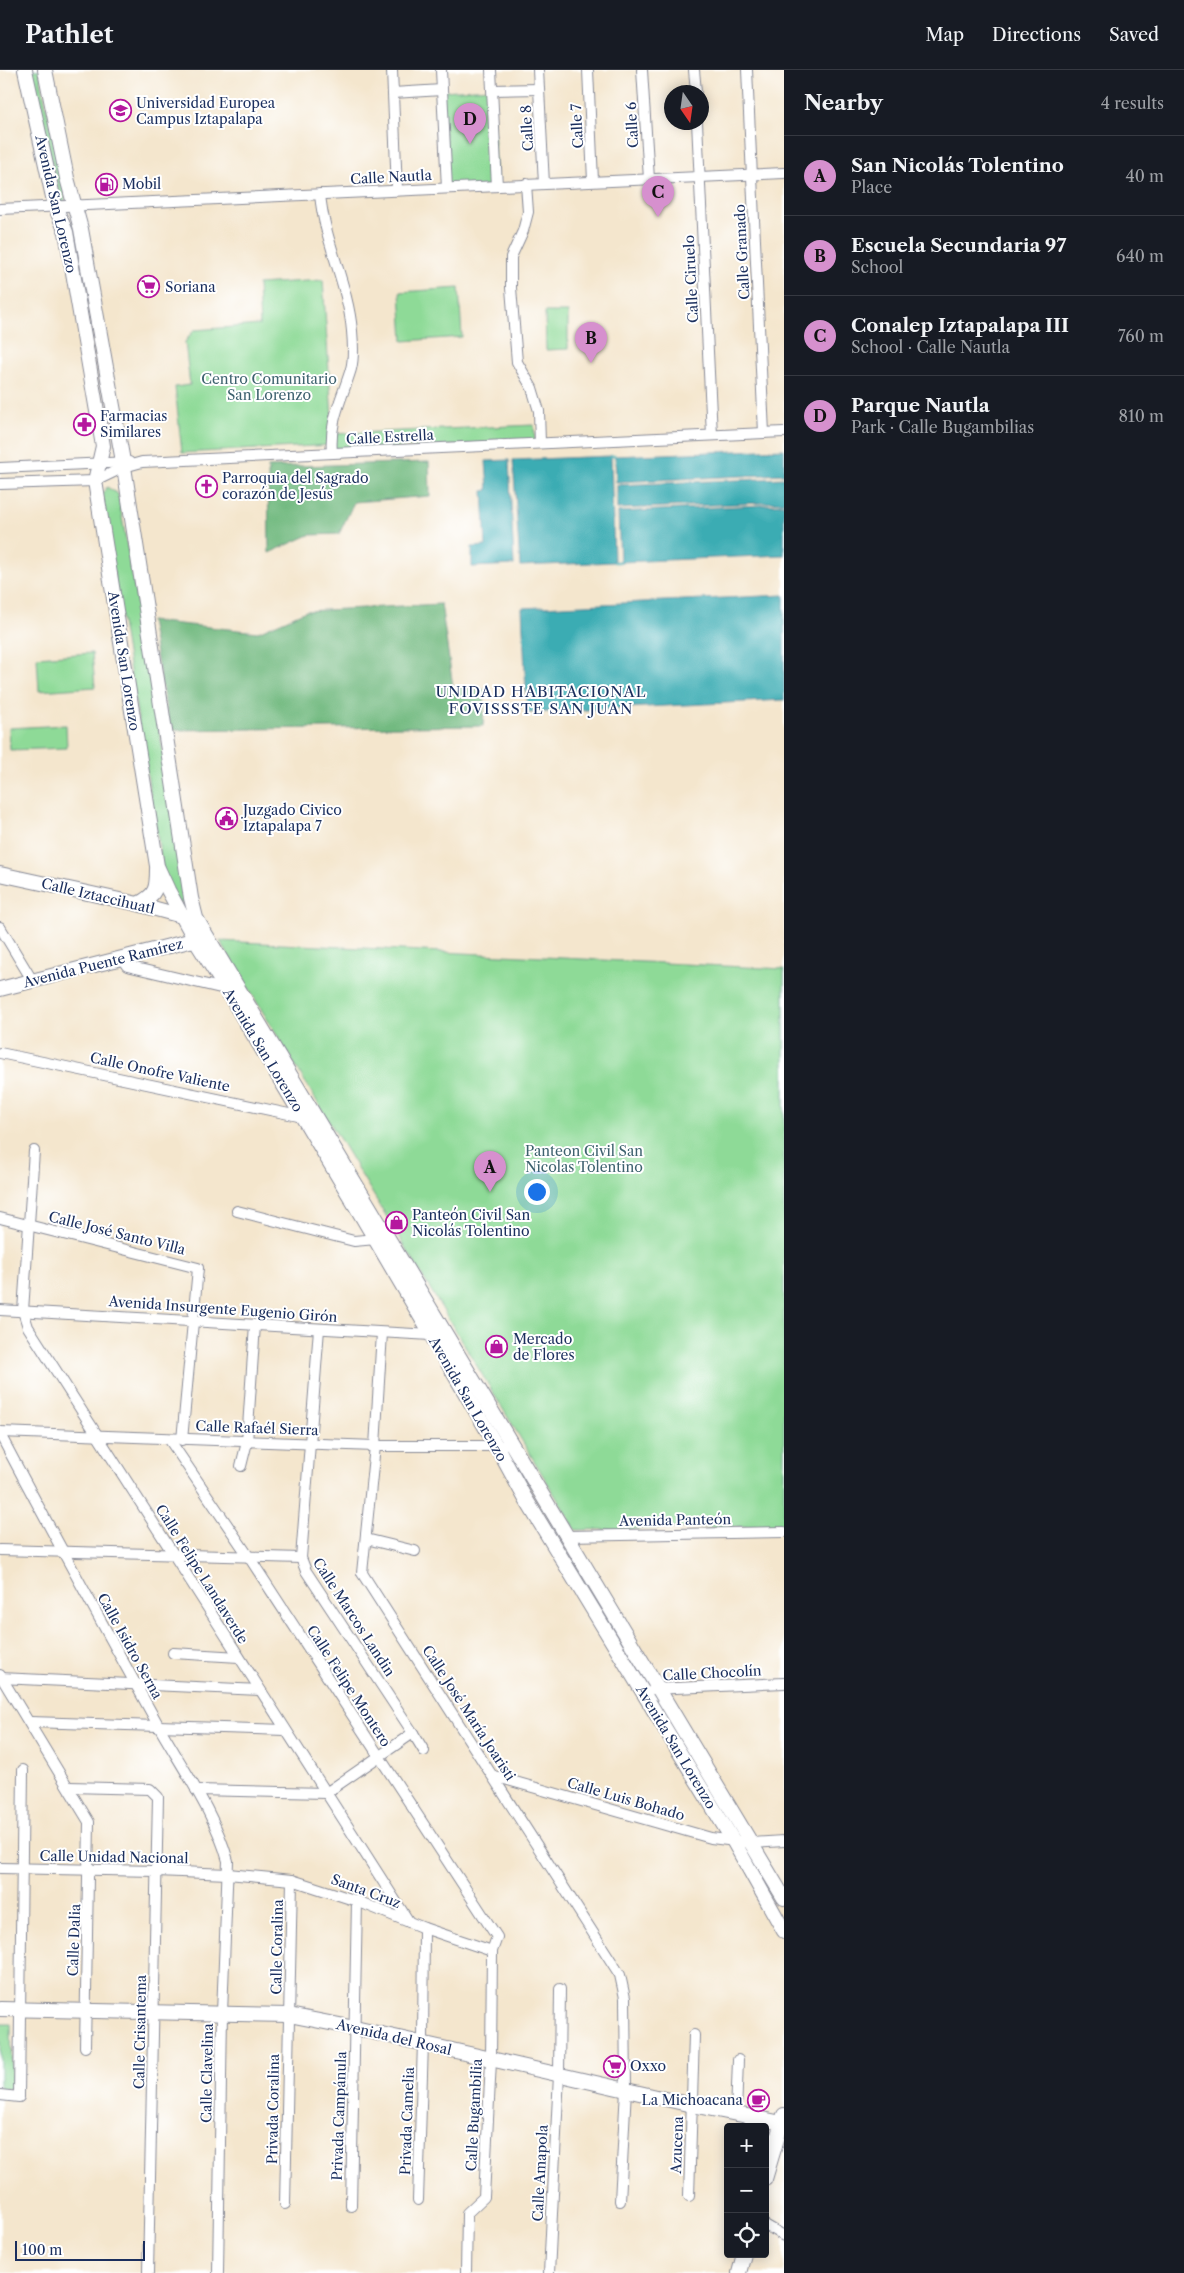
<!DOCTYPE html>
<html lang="en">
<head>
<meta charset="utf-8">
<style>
  :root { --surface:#171b24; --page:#20242c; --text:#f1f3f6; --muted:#9ea1a6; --line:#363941; --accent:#d690ce }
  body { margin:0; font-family:"Libre Caslon Text",serif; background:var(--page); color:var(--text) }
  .controls { position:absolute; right:15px; bottom:15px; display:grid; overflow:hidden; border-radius:5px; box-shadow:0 2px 12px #0003 }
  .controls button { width:45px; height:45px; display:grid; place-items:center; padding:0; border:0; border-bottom:1px solid var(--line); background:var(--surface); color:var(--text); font:25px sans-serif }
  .compass { position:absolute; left:664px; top:15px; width:45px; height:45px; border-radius:50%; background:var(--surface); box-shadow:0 2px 12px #0003; rotate:167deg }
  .scale { position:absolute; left:15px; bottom:12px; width:130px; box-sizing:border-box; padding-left:5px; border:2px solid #1b2f5e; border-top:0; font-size:14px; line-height:18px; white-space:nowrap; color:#1b2f5e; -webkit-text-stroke:4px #fff; paint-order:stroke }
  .you { position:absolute; left:536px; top:1121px; width:18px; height:18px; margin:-12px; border:4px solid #fff; border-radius:50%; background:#1a73e8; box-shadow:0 0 0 8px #1a73e833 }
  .badge { display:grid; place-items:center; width:32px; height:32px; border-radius:50%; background:var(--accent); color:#111; font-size:16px; font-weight:700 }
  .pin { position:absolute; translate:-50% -41px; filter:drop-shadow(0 1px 2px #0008) }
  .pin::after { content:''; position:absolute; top:26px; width:18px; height:15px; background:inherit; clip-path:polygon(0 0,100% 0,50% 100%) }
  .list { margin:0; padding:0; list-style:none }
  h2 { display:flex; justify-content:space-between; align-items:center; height:65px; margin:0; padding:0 20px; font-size:21px }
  h2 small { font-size:16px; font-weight:400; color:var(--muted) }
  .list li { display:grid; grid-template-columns:32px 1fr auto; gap:15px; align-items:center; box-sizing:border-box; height:80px; padding:0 20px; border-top:1px solid var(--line) }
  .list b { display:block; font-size:19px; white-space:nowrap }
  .list p { margin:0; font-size:16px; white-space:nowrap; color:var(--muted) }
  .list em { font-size:16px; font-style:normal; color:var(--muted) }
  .icon { flex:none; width:28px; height:28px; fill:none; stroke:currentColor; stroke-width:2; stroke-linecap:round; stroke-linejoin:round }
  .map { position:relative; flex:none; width:784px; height:2203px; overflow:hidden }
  header { display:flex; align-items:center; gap:30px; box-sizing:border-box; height:70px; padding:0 25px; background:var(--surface); border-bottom:1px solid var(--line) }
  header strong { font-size:24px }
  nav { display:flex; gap:28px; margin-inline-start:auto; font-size:18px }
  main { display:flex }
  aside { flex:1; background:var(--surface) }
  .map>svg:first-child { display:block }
</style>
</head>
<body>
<header>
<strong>Pathlet</strong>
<nav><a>Map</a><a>Directions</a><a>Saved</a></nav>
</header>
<main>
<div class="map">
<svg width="784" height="2203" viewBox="0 0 784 2203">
  <rect width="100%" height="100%" fill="#fff"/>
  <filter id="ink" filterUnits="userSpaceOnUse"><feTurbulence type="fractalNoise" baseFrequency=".02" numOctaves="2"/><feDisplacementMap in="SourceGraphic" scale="10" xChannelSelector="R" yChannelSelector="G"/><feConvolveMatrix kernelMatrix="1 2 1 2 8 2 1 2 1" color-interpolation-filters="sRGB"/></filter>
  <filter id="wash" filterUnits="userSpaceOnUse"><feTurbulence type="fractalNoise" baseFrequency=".0096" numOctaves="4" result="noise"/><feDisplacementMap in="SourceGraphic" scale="20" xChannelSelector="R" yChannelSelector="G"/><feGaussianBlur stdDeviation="1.12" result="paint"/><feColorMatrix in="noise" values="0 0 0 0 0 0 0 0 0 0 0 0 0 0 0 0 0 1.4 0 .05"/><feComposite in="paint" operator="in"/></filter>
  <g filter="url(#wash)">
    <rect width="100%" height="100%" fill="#f4e6cd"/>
    <g fill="#8eda97" stroke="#54847a">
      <path d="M 30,0 L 39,0 L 65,129 L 64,133 L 61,132 Z"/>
      <path d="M 492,18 L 497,116 L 447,118 L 442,21 Z"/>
      <path d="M 323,210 L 333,364 L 534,355 L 535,372 L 334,380 L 333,375 L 182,383 L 175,317 L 190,315 L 185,272 L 194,260 L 260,255 L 258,214 Z"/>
      <path d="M 459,218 L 462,267 L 403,271 L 400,222 Z"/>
      <path d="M 545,242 L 568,242 L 568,279 L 546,280 Z"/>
      <path d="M 107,417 L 118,424 L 188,826 L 183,833 L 174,831 L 166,818 L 101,426 Z"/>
      <path d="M 92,583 L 95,617 L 39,621 L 37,587 Z"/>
      <path d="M 66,655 L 67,678 L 10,680 L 9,658 Z"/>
      <path d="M 220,871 L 784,899 L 784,1456 L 576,1460 Z"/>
      <path d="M 0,1954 L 11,1954 L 12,2019 L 0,2018 Z"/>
    </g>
    <g fill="#72ba80" stroke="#46746f">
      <path d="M 429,392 L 430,426 L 354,432 L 339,464 L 309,465 L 269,483 L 268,397 Z"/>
      <path d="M 441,534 L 453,617 L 485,620 L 483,656 L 170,660 L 150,551 L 258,562 L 306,541 Z"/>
    </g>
    <g fill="#3bacb3" stroke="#2b6e88">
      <path d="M 784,379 L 784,404 L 616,412 L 615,386 Z"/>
      <path d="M 611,386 L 614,492 L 520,496 L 513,390 Z"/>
      <path d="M 509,390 L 514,495 L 472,497 L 472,477 L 486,476 L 483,421 L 488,420 L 486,391 Z"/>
      <path d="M 784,408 L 784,432 L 617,439 L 617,415 Z"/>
      <path d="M 784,434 L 784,485 L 620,492 L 618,442 Z"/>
      <path d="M 784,525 L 784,630 L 527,643 L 522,538 Z"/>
    </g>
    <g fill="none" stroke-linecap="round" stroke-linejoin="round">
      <g stroke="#3bacb3" stroke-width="2.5">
        <path d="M 611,386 L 615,386"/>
        <path d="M 614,492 L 620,492"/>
      </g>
    </g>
  </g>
  <g filter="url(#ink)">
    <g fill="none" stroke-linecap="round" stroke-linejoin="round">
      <defs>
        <g id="street">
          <path d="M 392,0 L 397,120"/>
          <path d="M 441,0 L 447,118"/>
          <path d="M 491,0 L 497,116"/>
          <path d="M 538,0 L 544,114"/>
          <path d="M 588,0 L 593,111"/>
          <path d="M 642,0 L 649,109"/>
          <path d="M 694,0 L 696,22"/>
          <path d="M 747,0 L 764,363"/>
          <path d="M 493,20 L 539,19"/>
          <path d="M 393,23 L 442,20"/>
          <path d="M 697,52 L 712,365"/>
          <path d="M 526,114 L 528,142 L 523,161 L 511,187 L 511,218 L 517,292 L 532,318 L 539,341 L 540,373"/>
          <path d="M 320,124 C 324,171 348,214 352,261 C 353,272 354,288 351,299 C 342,329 329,350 332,383"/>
          <path d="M 0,139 L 784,103"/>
          <path d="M 0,398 L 129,392"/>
          <path d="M 0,414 L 95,411 L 124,397 L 142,392 L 784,362"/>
          <path d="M 0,857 L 32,910"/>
          <path d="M 121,887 L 127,896 L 229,920"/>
          <path d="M 0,983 L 303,1047 L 305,1045"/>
          <path d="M 34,1081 L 23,1241 L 28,1257 L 409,1852"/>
          <path d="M 237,1141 L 354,1171 L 376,1169"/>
          <path d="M 0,1148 L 198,1198 L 182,1370"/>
          <path d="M 0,1240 L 431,1265 L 435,1263"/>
          <path d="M 319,1259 L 301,1488 L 306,1501 L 413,1663 L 424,1681"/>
          <path d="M 382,1263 L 375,1376 L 362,1503 L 620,1905 L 625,1928 L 626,2019 L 620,2131"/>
          <path d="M 0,1362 L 375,1376 L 502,1376"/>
          <path d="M 0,1364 C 51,1461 104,1557 157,1653 C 181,1696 215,1743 228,1791 L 222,1943 L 218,2203"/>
          <path d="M 169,1369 L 249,1487 L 497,1867 L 492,1881 L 491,1991 L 484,2127 L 467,2143 L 466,2203"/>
          <path d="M 241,1396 L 247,1372 L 255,1255"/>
          <path d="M 567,1466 L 784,1462"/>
          <path d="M 366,1469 L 415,1481"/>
          <path d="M 0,1480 L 301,1488"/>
          <path d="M 173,1583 L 239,1587"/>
          <path d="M 0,1605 L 89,1752 L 85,1977"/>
          <path d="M 0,1608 L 260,1620"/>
          <path d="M 653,1619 L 784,1613"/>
          <path d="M 30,1652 L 285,1660"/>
          <path d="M 494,1706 L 711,1768 L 752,1773 L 784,1771"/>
          <path d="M 69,1717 L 150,1719 L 158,1727 L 148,2203"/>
          <path d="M 196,1720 L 326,1723 L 413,1663"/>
          <path d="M 0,1798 L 157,1801 L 228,1804 L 292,1810 L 357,1831 L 424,1858 L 492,1881"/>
          <path d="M 0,2025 L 19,2027 L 23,1700"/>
          <path d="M 736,2044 L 738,1990"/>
          <path d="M 689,2126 L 694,1965"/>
          <path d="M 418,2130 L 423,1973 L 424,1858"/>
          <path d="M 285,2134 L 292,1810"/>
          <path d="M 351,2136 L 357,1831"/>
          <path d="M 765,2155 L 784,2166"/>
          <path d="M 549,2203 L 559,2005 L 560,1919"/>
        </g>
        <g id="secondary">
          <path d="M 25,0 L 55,136 L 66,162 L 103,376 L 95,411 L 157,796 L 168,820 L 195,870 L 228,922 L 361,1145 L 497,1377 L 525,1428 L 734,1772 L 784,1861"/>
          <path d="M 45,0 L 67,108 L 81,159 L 124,397 L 191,828 L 196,848 L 784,1828"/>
          <path d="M 0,804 L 138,834 L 189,848"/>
          <path d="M 138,834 C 156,825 157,819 157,799"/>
          <path d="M 0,919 L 201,868"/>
          <path d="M 0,1939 L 289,1945 L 355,1958 L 692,2035 L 782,2053"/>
          <path d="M 765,2109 L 784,2045"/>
          <path d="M 739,2203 L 744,2184"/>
        </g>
      </defs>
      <use href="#street" stroke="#888a96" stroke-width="12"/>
      <use href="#secondary" stroke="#888a96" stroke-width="16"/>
      <use href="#street" stroke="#fff" stroke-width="10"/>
      <use href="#secondary" stroke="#fff" stroke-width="14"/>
    </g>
  </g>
  <defs>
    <symbol id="university-ring" viewBox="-11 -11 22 22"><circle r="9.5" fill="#fff" stroke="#b5179e" stroke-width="1.5"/><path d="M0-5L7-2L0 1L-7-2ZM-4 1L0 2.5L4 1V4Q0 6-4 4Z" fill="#b5179e"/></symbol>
    <symbol id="fuel-ring" viewBox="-11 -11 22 22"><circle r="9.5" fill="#fff" stroke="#b5179e" stroke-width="1.5"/><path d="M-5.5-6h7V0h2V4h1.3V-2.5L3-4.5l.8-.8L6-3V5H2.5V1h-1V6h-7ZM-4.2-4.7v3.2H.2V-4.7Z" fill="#b5179e"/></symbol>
    <symbol id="supermarket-ring" viewBox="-11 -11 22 22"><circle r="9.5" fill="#fff" stroke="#b5179e" stroke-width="1.5"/><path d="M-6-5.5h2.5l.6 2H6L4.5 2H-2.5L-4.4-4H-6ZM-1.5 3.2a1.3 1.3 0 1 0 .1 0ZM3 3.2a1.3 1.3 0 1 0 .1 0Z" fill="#b5179e"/></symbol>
    <symbol id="pharmacy-ring" viewBox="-11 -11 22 22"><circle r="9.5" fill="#fff" stroke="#b5179e" stroke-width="1.5"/><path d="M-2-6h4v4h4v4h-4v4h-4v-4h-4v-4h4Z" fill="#b5179e"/></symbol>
    <symbol id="church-ring" viewBox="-11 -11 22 22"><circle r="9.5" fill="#fff" stroke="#b5179e" stroke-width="1.5"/><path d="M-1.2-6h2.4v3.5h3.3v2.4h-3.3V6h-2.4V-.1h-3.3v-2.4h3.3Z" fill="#b5179e"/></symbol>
    <symbol id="civic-ring" viewBox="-11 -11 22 22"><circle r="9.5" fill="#fff" stroke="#b5179e" stroke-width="1.5"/><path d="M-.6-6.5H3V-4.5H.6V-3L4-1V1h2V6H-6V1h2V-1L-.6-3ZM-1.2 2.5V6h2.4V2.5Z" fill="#b5179e"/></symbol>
    <symbol id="shop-ring" viewBox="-11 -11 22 22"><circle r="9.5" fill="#fff" stroke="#b5179e" stroke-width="1.5"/><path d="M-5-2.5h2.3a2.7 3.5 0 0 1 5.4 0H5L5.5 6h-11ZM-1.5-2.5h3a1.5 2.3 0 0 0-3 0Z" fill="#b5179e"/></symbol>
    <symbol id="cafe-ring" viewBox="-11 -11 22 22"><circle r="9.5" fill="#fff" stroke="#b5179e" stroke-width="1.5"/><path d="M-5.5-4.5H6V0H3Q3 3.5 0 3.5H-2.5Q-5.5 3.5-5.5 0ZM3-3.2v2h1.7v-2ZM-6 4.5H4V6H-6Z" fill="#b5179e"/></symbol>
  </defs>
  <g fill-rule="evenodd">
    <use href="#university-ring" x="108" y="28" width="25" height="25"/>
    <use href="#fuel-ring" x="94" y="102" width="25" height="25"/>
    <use href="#supermarket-ring" x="136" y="204" width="25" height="25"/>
    <use href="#pharmacy-ring" x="72" y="342" width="25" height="25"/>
    <use href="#church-ring" x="194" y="404" width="25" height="25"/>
    <use href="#civic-ring" x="214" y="736" width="25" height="25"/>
    <use href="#shop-ring" x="384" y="1140" width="25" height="25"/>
    <use href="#shop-ring" x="484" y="1264" width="25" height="25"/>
    <use href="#supermarket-ring" x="602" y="1984" width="25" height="25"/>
    <use href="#cafe-ring" x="746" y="2018" width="25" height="25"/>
  </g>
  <g text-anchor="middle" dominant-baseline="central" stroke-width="4" stroke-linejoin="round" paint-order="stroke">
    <g font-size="14" fill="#1b2f5e" stroke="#fff" text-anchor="start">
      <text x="136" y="33">Universidad Europea<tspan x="136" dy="16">Campus Iztapalapa</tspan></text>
      <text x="122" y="114">Mobil</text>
      <text x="165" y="217">Soriana</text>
      <text x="100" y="346">Farmacias<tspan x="100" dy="16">Similares</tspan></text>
      <text x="222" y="408">Parroquia del Sagrado<tspan x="222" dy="16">corazón de Jesús</tspan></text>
      <text x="243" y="740">Juzgado Civico<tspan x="243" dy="16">Iztapalapa 7</tspan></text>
      <text x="412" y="1145">Panteón Civil San<tspan x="412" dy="16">Nicolás Tolentino</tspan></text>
      <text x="513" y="1269">Mercado<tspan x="513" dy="16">de Flores</tspan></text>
      <text x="630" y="1996">Oxxo</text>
      <text x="743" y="2030" text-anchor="end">La Michoacana</text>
    </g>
    <g font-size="14" fill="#1b2f5e" stroke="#fff">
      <text transform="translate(632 55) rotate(-93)">Calle 6</text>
      <text transform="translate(577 56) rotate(-93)">Calle 7</text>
      <text transform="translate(527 58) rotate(-93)">Calle 8</text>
      <text transform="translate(391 107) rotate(-3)">Calle Nautla</text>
      <text transform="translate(56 134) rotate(77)">Avenida San Lorenzo</text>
      <text transform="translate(742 182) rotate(-93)">Calle Granado</text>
      <text transform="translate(691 209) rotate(-93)">Calle Ciruelo</text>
      <text transform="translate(390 367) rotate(-3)">Calle Estrella</text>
      <text transform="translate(124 591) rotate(81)">Avenida San Lorenzo</text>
      <text transform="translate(98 826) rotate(13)">Calle Iztaccihuatl</text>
      <text transform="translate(103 893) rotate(-14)">Avenida Puente Ramírez</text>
      <text transform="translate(263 980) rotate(59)">Avenida San Lorenzo</text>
      <text transform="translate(160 1002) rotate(12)">Calle Onofre Valiente</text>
      <text transform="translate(117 1163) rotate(14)">Calle José Santo Villa</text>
      <text transform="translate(223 1239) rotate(4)">Avenida Insurgente Eugenio Girón</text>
      <text transform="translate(468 1329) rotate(60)">Avenida San Lorenzo</text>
      <text transform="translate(257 1358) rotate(2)">Calle Rafaél Sierra</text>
      <text transform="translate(675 1450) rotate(-1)">Avenida Panteón</text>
      <text transform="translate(202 1504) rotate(58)">Calle Felipe Landaverde</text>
      <text transform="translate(354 1547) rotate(57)">Calle Marcos Landin</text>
      <text transform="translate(130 1576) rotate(61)">Calle Isidro Serna</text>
      <text transform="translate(712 1603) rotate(-3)">Calle Chocolín</text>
      <text transform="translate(349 1616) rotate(57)">Calle Felipe Montero</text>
      <text transform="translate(469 1643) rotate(57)">Calle José María Joaristi</text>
      <text transform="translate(676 1677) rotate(59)">Avenida San Lorenzo</text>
      <text transform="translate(626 1729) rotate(16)">Calle Luis Bohado</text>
      <text transform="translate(114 1787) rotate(1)">Calle Unidad Nacional</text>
      <text transform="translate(366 1821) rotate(20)">Santa Cruz</text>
      <text transform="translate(74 1870) rotate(-88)">Calle Dalia</text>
      <text transform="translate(277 1877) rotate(-89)">Calle Coralina</text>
      <text transform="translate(140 1962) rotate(-89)">Calle Crisantema</text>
      <text transform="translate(394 1967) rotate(13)">Avenida del Rosal</text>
      <text transform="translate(207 2003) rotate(-89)">Calle Clavelina</text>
      <text transform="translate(273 2039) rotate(-89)">Privada Coralina</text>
      <text transform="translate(474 2045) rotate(-87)">Calle Bugambilia</text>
      <text transform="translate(339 2046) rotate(-88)">Privada Campánula</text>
      <text transform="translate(407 2051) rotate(-88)">Privada Camelia</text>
      <text transform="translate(677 2075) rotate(-88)">Azucena</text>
      <text transform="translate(540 2103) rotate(-87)">Calle Amapola</text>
    </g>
    <g font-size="14" fill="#3e626f" stroke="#fff">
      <text x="269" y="309">Centro Comunitario<tspan x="269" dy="16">San Lorenzo</tspan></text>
      <text x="584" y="1081">Panteon Civil San<tspan x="584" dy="16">Nicolas Tolentino</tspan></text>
    </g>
    <g font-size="15" letter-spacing="1" fill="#1b2f5e" stroke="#fff">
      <text x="541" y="621">UNIDAD HABITACIONAL<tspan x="541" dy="17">FOVISSSTE SAN JUAN</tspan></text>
    </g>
  </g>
</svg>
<div class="controls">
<button>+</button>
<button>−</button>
<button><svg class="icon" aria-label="locate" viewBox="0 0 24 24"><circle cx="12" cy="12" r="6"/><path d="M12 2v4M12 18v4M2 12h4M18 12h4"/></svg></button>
</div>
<svg class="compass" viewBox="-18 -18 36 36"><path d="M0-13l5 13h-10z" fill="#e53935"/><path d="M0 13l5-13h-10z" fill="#9ea1a6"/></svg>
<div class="scale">100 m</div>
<div class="you"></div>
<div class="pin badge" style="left:490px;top:1122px">A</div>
<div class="pin badge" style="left:591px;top:293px">B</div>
<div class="pin badge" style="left:658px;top:147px">C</div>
<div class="pin badge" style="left:470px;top:74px">D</div>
</div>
<aside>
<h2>Nearby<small>4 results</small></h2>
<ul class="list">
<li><span class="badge">A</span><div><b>San Nicolás Tolentino</b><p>Place</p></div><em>40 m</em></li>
<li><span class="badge">B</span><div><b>Escuela Secundaria 97</b><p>School</p></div><em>640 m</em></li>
<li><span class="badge">C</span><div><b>Conalep Iztapalapa III</b><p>School · Calle Nautla</p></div><em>760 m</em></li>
<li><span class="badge">D</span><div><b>Parque Nautla</b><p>Park · Calle Bugambilias</p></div><em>810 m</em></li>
</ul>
</aside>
</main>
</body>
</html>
